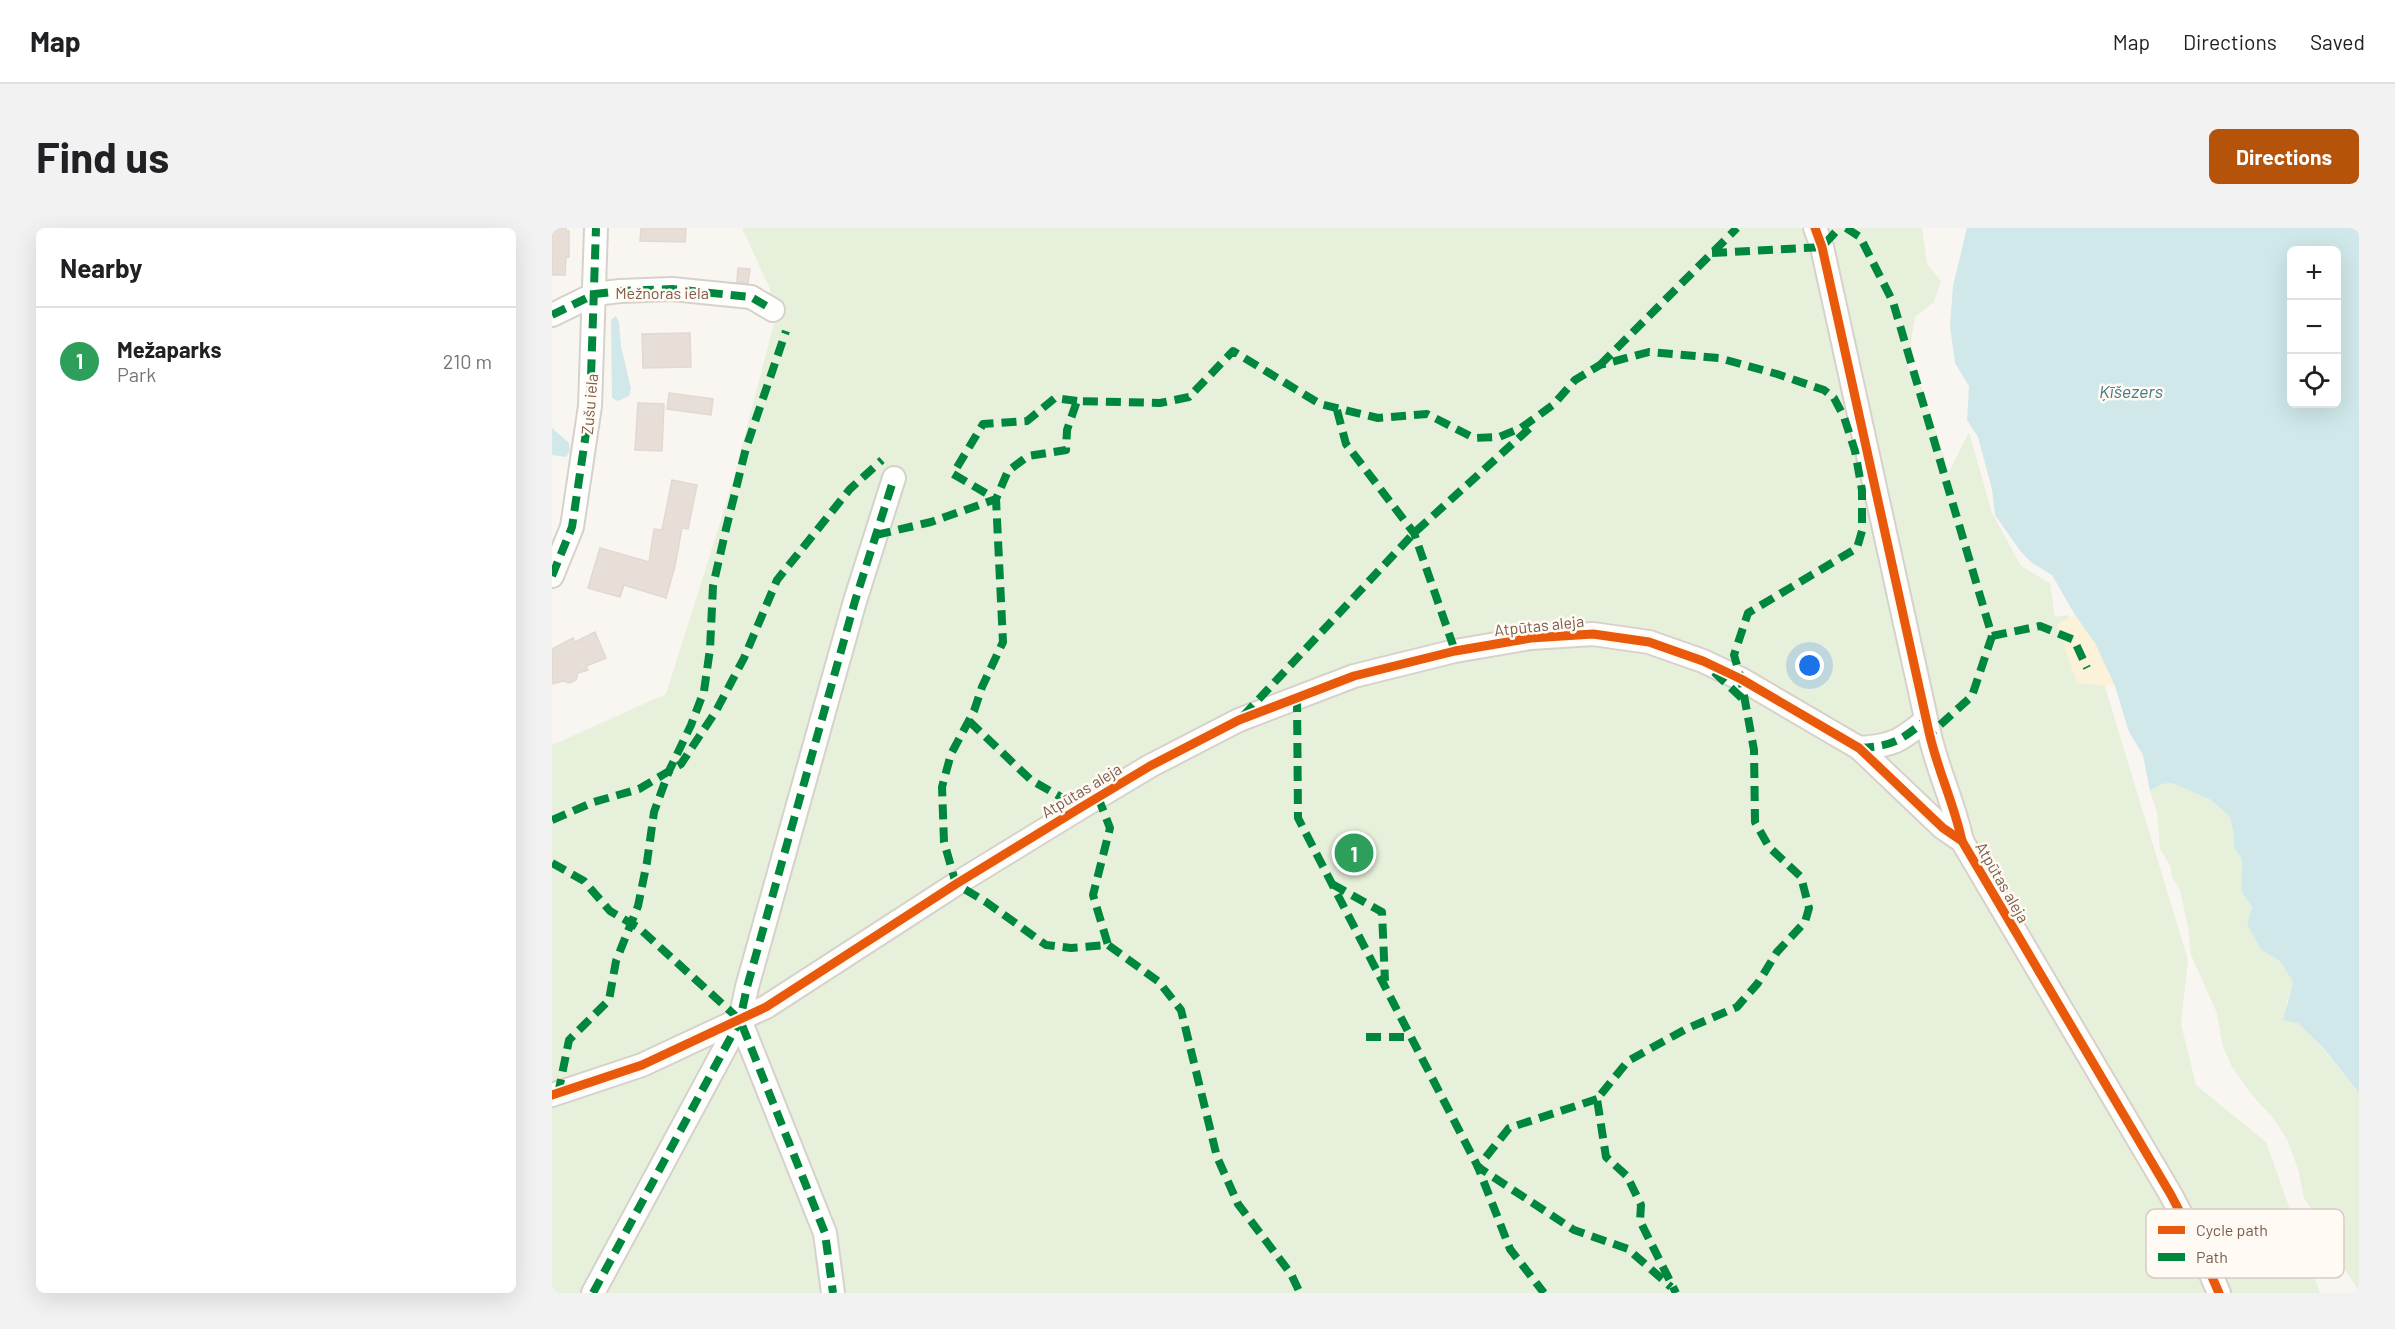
<!DOCTYPE html>
<html lang="en">
<head>
<meta charset="utf-8">
<style>
  :root { --surface:#fff; --page:#f2f2f2; --text:#202124; --muted:#757577; --line:#e0e0e0; --accent:#b45309 }
  body { margin:0; font-family:Barlow,sans-serif; background:var(--page); color:var(--text) }
  .controls { position:absolute; right:18px; top:18px; display:grid; overflow:hidden; border-radius:9px; box-shadow:0 6px 24px #0002 }
  .controls button { width:54px; height:54px; display:grid; place-items:center; padding:0; border:0; border-bottom:2px solid var(--line); background:var(--surface); color:var(--text); font:30px sans-serif }
  .you { position:absolute; left:1258px; top:438px; width:21px; height:21px; margin:-15px; border:4px solid #fff; border-radius:50%; background:#1a73e8; box-shadow:0 0 0 9px #1a73e833 }
  .badge { display:grid; place-items:center; width:39px; height:39px; border-radius:50%; background:var(--accent); color:#fff; font-size:20px; font-weight:700 }
  .pin { position:absolute; translate:-50% -50%; border:3px solid #fff; box-shadow:0 2px 6px #0006 }
  .list { margin:0; padding:0; list-style:none }
  h2 { display:flex; justify-content:space-between; align-items:center; height:78px; margin:0; padding:0 24px; font-size:26px }
  h2 small { font-size:20px; font-weight:400; color:var(--muted) }
  .list li { display:grid; grid-template-columns:39px 1fr auto; gap:18px; align-items:center; box-sizing:border-box; height:108px; padding:0 24px; border-top:2px solid var(--line) }
  .list b { display:block; font-size:22px; white-space:nowrap }
  .list p { margin:0; font-size:20px; white-space:nowrap; color:var(--muted) }
  .list em { font-size:20px; font-style:normal; color:var(--muted) }
  .icon { flex:none; width:33px; height:33px; fill:none; stroke:currentColor; stroke-width:2; stroke-linecap:round; stroke-linejoin:round }
  .map { position:relative; flex:none; width:1807px; height:1065px; overflow:hidden; border-radius:9px }
  header { display:flex; align-items:center; gap:36px; box-sizing:border-box; height:84px; padding:0 30px; background:var(--surface); border-bottom:2px solid var(--line) }
  header strong { font-size:28px }
  nav { display:flex; gap:33px; margin-inline-start:auto; font-size:21px }
  .intro { display:flex; align-items:center; justify-content:space-between; box-sizing:border-box; height:144px; padding:0 36px }
  h1 { margin:0; font-size:42px }
  .button { padding:15px 27px; border-radius:9px; background:var(--accent); color:#fff; font-size:21px; font-weight:700 }
  main { display:flex; gap:36px; padding:0 36px }
  aside { flex:1; background:var(--surface); border-radius:9px; box-shadow:0 6px 24px #0002 }
  .map>svg:first-child { display:block }
</style>
</head>
<body>
<header>
<strong>Map</strong>
<nav><a>Map</a><a>Directions</a><a>Saved</a></nav>
</header>
<div class="intro"><h1>Find us</h1><a class="button">Directions</a></div>
<main>
<aside>
<h2>Nearby<small></small></h2>
<ul class="list">
<li><span class="badge" style="background:#2e9e5b">1</span><div><b>Mežaparks</b><p>Park</p></div><em>210 m</em></li>
</ul>
</aside>
<div class="map">
<svg width="1807" height="1065" viewBox="0 0 1807 1065">
  <rect width="100%" height="100%" fill="#f9f5f0"/>
  <g fill="#e7f0db">
    <path d="M 190,0 L 1370,0 L 1375,36 L 1389,53 L 1382,74 L 1363,89 L 1355,136 L 1370,160 L 1397,244 L 1417,204 L 1440,285 L 1469,338 L 1498,355 L 1503,389 L 1516,387 L 1547,439 L 1636,732 L 1629,796 L 1644,857 L 1714,914 L 1768,1065 L 0,1065 L 0,517 L 114,466 L 179,260 L 222,95 L 218,61 Z"/>
    <path d="M 1620,555 L 1659,572 L 1678,589 L 1682,608 L 1682,620 L 1690,631 L 1689,663 L 1700,679 L 1695,696 L 1709,722 L 1728,733 L 1741,754 L 1734,775 L 1746,795 L 1771,821 L 1807,865 L 1807,1063 L 1783,1026 L 1770,997 L 1752,970 L 1746,941 L 1736,913 L 1721,890 L 1699,866 L 1680,839 L 1670,816 L 1665,785 L 1639,727 L 1636,699 L 1628,662 L 1619,647 L 1619,639 L 1608,621 L 1605,584 L 1598,563 L 1610,556 Z"/>
  </g>
  <path fill="#fbf2d9" d="M 1523,387 L 1543,415 L 1563,458 L 1525,455 L 1505,396 Z"/>
  <g fill="#d0e8ea" fill-rule="evenodd">
    <path d="M 1415,0 L 1807,0 L 1807,865 L 1772,821 L 1746,795 L 1731,792 L 1741,754 L 1728,733 L 1709,722 L 1695,696 L 1700,679 L 1689,663 L 1690,631 L 1682,620 L 1682,608 L 1678,589 L 1659,572 L 1620,555 L 1610,556 L 1598,563 L 1591,527 L 1577,504 L 1563,458 L 1543,415 L 1523,387 L 1500,347 L 1480,335 L 1469,324 L 1443,287 L 1440,261 L 1426,209 L 1415,192 L 1417,158 L 1403,135 L 1398,98 L 1401,58 ZM 1740,22 L 1784,22 L 1784,176 L 1740,176 Z"/>
    <path d="M 64,88 L 67,95 L 69,118 L 79,161 L 77,168 L 66,173 L 60,170 L 59,92 Z"/>
    <path d="M 0,200 L 17,215 L 18,223 L 14,229 L 0,227 Z"/>
  </g>
  <g fill="#e6ded7" stroke="#e2d8d2" stroke-width="1.5">
    <path d="M 0,0 L 14,0 L 14,3 L 17,3 L 17,29 L 14,29 L 13,47 L 0,47 Z"/>
    <path d="M 89,0 L 134,0 L 133,14 L 88,13 Z"/>
    <path d="M 186,40 L 198,41 L 196,55 L 185,54 Z"/>
    <path d="M 138,105 L 139,139 L 91,140 L 90,106 Z"/>
    <path d="M 117,165 L 161,171 L 159,187 L 115,181 Z"/>
    <path d="M 86,175 L 112,176 L 110,223 L 83,222 Z"/>
    <path d="M 120,252 L 145,257 L 136,301 L 130,300 L 123,338 L 114,370 L 72,357 L 68,369 L 36,360 L 48,320 L 97,334 L 102,301 L 110,302 Z"/>
    <path d="M 43,404 L 54,430 L 34,438 L 36,442 L 26,445 L 24,452 L 18,455 L 11,453 L 0,456 L 0,421 L 21,410 L 23,414 Z"/>
  </g>
  <g fill="none" stroke-linecap="round" stroke-linejoin="round">
    <defs>
      <g id="minor">
        <path d="M 1263,0 L 1270,19 C 1307,181 1340,343 1377,504 C 1385,541 1402,575 1410,613"/>
        <path d="M 0,87 L 43,66 L 68,63 L 120,61 L 199,69 L 221,82"/>
        <path d="M 0,348 L 20,299 L 38,178 L 44,0"/>
        <path d="M 1307,520 C 1341,518 1348,513 1374,492"/>
        <path d="M 188,792 L 273,1005 L 281,1065"/>
        <path d="M 0,867 L 90,837 L 214,779 L 404,656 L 528,580 L 598,538 L 687,492 L 802,448 L 903,423 L 979,410 L 1041,406 L 1097,414 L 1151,433 L 1189,451 L 1307,520 L 1391,600 L 1410,613 L 1619,967 L 1651,1028 L 1667,1065"/>
        <path d="M 41,1065 L 188,792 L 195,759 L 303,373 L 342,250"/>
      </g>
    </defs>
    <use href="#minor" stroke="#d7d1cb" stroke-width="26"/>
    <use href="#minor" stroke="#fefefd" stroke-width="22"/>
    <g stroke="#00873e" stroke-width="8" stroke-dasharray="15 8" stroke-linecap="butt">
      <path d="M 1294,0 L 1308,9 L 1341,74 L 1440,408 L 1420,468 L 1377,507"/>
      <path d="M 1160,25 L 1270,19 L 1287,0"/>
      <path d="M 0,87 L 43,66 L 68,63 L 120,61 L 199,69 L 221,82"/>
      <path d="M 1048,137 L 1185,0"/>
      <path d="M 525,173 L 503,170 L 475,193 L 431,196 L 401,246 L 444,271 L 451,414 L 430,459 L 422,483 L 399,526 L 390,559 L 392,614 L 404,656 L 434,674 L 494,717 L 519,720 L 556,717 L 607,754 L 629,782 L 665,929 L 686,976 L 739,1046 L 748,1065"/>
      <path d="M 785,182 L 794,216 L 862,305 L 903,423"/>
      <path d="M 324,307 L 379,294 L 444,271 L 456,243 L 476,228 L 514,222 L 515,202 L 525,173 L 608,175 L 637,169 L 681,123 L 768,176 L 826,190 L 875,186 L 922,210 L 947,209 L 969,200 L 1001,177 L 1023,152 L 1048,137 L 1097,124 L 1167,130 L 1225,146 L 1272,162 L 1282,170 L 1292,189 L 1303,223 L 1310,262 L 1310,303 L 1305,320 L 1196,385 L 1182,427 L 1189,451 L 1202,522 L 1203,594 L 1217,619 L 1249,649 L 1257,680 L 1253,694 L 1225,724 L 1206,755 L 1185,779 L 1134,801 L 1076,833 L 1045,871 L 1054,929 L 1075,948 L 1089,977 L 1088,993 L 1124,1065"/>
      <path d="M 0,348 L 20,299 L 38,178 L 44,0"/>
      <path d="M 1440,408 L 1488,398 L 1522,412 L 1535,440"/>
      <path d="M 1162,444 L 1193,473"/>
      <path d="M 745,469 L 746,590 L 926,939 L 958,1021 L 992,1065"/>
      <path d="M 691,488 L 862,305 L 979,199"/>
      <path d="M 417,493 L 479,552 L 528,580"/>
      <path d="M 1307,520 C 1341,518 1348,513 1374,492"/>
      <path d="M 546,569 L 558,600 L 541,667 L 556,717"/>
      <path d="M 0,592 L 42,574 L 87,561 L 129,536 L 164,483 L 192,430 L 225,352 L 298,261 L 330,232"/>
      <path d="M 0,635 L 32,653 L 58,683 L 87,700 L 188,792 L 273,1005 L 281,1065"/>
      <path d="M 780,656 L 830,684 L 833,753"/>
      <path d="M 814,809 L 859,809"/>
      <path d="M 6,866 L 17,812 L 57,772 L 64,733 L 86,678 L 95,634 L 102,584 L 117,543 L 139,497 L 152,463 L 158,421 L 161,358 L 174,301 L 194,220 L 234,103"/>
      <path d="M 1045,871 L 957,900 L 926,939 L 1022,1002 L 1076,1021 L 1119,1059"/>
      <path d="M 41,1065 L 188,792 L 195,759 L 303,373 L 342,250"/>
    </g>
    <defs>
      <g id="cycleway">
        <path d="M 1263,0 L 1270,19 C 1307,181 1340,343 1377,504 C 1385,541 1402,575 1410,613"/>
        <path d="M 0,867 L 90,837 L 214,779 L 404,656 L 528,580 L 598,538 L 687,492 L 802,448 L 903,423 L 979,410 L 1041,406 L 1097,414 L 1151,433 L 1189,451 L 1307,520 L 1391,600 L 1410,613 L 1619,967 L 1651,1028 L 1667,1065"/>
      </g>
    </defs>
    <use href="#cycleway" stroke="#fffaf3" stroke-width="13"/>
    <use href="#cycleway" stroke="#e8590c" stroke-width="9"/>
  </g>
  <g text-anchor="middle" dominant-baseline="central" stroke-width="5" stroke-linejoin="round" paint-order="stroke">
    <g font-size="16" fill="#7a5c4d" stroke="#fffaf3">
      <text x="110" y="64">Mežnoras iela</text>
      <text transform="translate(37 176) rotate(-85)">Zušu iela</text>
      <text transform="translate(987 397) rotate(-6)">Atpūtas aleja</text>
      <text transform="translate(529 562) rotate(-31)">Atpūtas aleja</text>
      <text transform="translate(1451 654) rotate(60)">Atpūtas aleja</text>
    </g>
    <g font-size="18" font-style="italic" fill="#437c86" stroke="#fffaf3">
      <text x="1579" y="163">Ķīšezers</text>
    </g>
  </g>
  <rect x="1594" y="981" width="198" height="69" rx="9" fill="#fffaf3" stroke="#d7cbc1" stroke-width="1.5"/>
  <rect x="1606" y="998" width="27" height="8" fill="#e8590c"/>
  <rect x="1606" y="1025" width="27" height="8" fill="#00873e"/>
  <g font-size="16" fill="#7a5c4d">
    <text x="1644" y="1008">Cycle path</text>
    <text x="1644" y="1035">Path</text>
  </g>
</svg>
<div class="controls">
<button>+</button>
<button>−</button>
<button><svg class="icon" aria-label="locate" viewBox="0 0 24 24"><circle cx="12" cy="12" r="6"/><path d="M12 2v4M12 18v4M2 12h4M18 12h4"/></svg></button>
</div>
<div class="you"></div>
<div class="pin badge" style="left:802px;top:625px;background:#2e9e5b">1</div>
</div>
</main>
</body>
</html>
